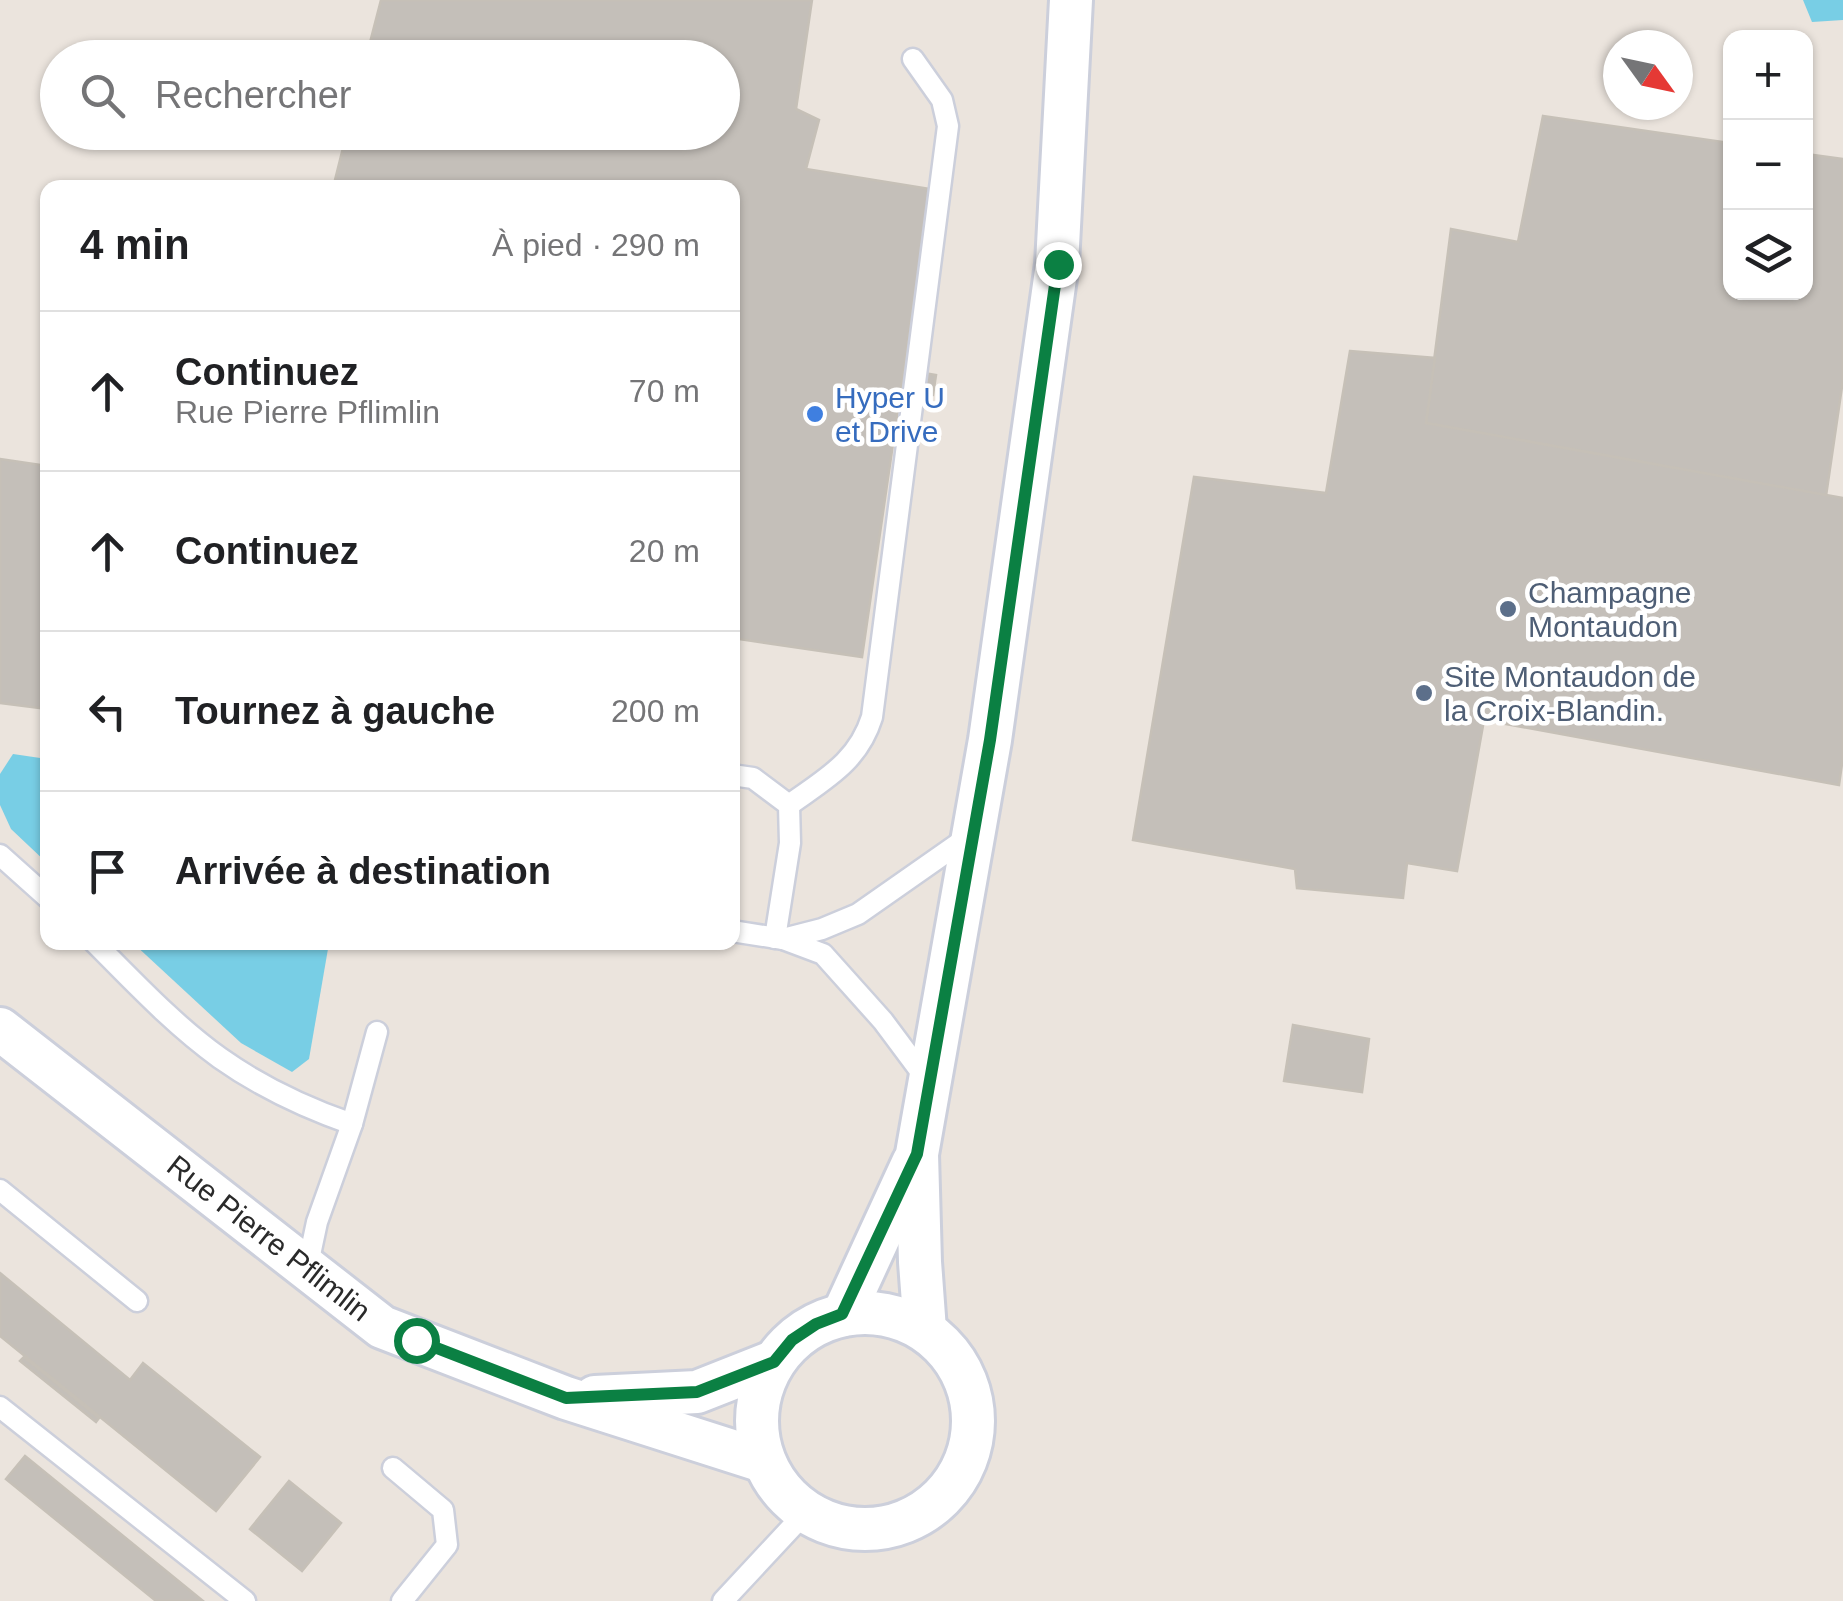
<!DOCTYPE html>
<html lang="fr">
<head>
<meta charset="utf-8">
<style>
  :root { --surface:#fff; --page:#f6f6f6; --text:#202124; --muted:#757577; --line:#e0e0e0 }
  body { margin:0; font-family:Helvetica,sans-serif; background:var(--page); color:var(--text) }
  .controls { position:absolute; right:30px; top:30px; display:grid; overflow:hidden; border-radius:20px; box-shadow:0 2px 8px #0004 }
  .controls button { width:90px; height:90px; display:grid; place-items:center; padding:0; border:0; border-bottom:2px solid var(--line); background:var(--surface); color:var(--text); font:50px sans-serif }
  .compass { position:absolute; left:1603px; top:30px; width:90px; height:90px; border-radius:50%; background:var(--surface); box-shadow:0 2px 8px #0004; rotate:123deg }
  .stop { position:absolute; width:30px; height:30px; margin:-22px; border:8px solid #0b8043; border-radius:50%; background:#fff }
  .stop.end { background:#0b8043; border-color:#fff; box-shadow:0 2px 10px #0008 }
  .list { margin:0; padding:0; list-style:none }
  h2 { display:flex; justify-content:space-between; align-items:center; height:130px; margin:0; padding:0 40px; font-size:42px }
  h2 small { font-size:32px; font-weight:400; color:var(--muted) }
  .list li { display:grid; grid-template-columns:65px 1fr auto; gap:30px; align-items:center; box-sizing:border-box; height:160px; padding:0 40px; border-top:2px solid var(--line) }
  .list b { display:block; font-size:38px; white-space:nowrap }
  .list p { margin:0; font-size:32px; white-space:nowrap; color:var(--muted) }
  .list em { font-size:32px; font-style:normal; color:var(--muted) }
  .icon { flex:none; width:55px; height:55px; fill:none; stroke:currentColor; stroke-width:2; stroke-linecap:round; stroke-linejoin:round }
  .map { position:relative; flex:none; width:1843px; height:1601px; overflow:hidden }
  .search { position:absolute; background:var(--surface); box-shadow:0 2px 8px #0004; left:40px; top:40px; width:700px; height:110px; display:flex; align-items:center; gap:25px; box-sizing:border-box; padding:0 35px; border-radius:55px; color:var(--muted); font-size:38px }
  .panel { position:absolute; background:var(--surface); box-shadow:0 2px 8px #0004; left:40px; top:180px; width:700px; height:770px; border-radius:20px }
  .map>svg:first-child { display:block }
</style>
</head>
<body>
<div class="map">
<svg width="1843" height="1601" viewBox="0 0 1843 1601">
  <rect width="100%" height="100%" fill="#ebe4dd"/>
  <g fill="#78cee5">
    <path d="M 1803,0 L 1843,0 L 1843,20 L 1812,22 Z"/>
    <path d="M 13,754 L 47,759 L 47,863 L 11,829 L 0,805 L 0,774 Z"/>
    <path d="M 133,943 L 329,943 L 309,1059 L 292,1072 L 241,1043 Z"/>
  </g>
  <g fill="#c4bfb9" stroke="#c6c0b7" stroke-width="2.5">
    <path d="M 381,0 L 812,0 L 796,109 L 819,120 L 806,169 L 930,189 L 862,657 L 732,638 L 732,188 L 333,188 L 347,132 L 722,132 L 722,58 L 366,58 Z"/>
    <path d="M 1543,116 L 1730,143 L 1730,292 L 1806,292 L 1806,154 L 1843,159 L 1843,380 L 1826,496 L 1426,423 L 1451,229 L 1518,242 Z"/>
    <path d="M 1350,351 L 1435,358 L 1426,423 L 1843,498 L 1843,757 L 1839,785 L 1484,720 L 1457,871 L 1407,863 L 1403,898 L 1297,888 L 1295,869 L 1133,840 L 1194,477 L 1326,493 Z"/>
    <path d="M 924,373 L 936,375 L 933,395 L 922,394 Z"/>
    <path d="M 0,459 L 48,466 L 48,709 L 0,703 Z"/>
    <path d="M 1293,1025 L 1369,1039 L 1362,1092 L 1284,1081 Z"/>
    <path d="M 0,1273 L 130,1380 L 143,1363 L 260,1457 L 216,1511 L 0,1336 Z"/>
    <path d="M 24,1357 L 99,1418 L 96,1422 L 20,1361 Z"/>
    <path d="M 25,1456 L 203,1601 L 156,1601 L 6,1479 Z"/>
    <path d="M 289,1481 L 341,1523 L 302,1571 L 250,1529 Z"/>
  </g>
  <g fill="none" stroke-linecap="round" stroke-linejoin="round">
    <defs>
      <g id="service">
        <path d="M 732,775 L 753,778 L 789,805 L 790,843 L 775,938"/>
        <path d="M 789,805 C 825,779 858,762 872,717 L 948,126 L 942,100 L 913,59"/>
        <path d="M 0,855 L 48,898"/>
        <path d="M 732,931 L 783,939"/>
        <path d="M 94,942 C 134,982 174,1025 220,1058 C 261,1087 306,1108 352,1124 L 317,1222 L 307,1269"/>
        <path d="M 927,1080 L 883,1021 L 823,954 L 783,939 L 822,929 L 858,914 L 968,837"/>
        <path d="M 352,1124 L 377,1032"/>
        <path d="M 0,1190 L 137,1301"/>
        <path d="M 0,1407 L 245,1601"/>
        <path d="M 393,1468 L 443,1510 L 447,1545 L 402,1601"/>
        <path d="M 723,1601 L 805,1513"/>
      </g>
      <g id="minor">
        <path d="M 0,1029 L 382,1327 L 566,1398 L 763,1461"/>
        <circle cx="865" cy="1421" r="108"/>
        <path d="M 843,1315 L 913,1163"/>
        <path d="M 925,1330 L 920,1262 L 917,1154 L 990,740 L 1057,264 L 1071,0"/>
        <path d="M 595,1397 L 697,1392 L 773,1362"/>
      </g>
    </defs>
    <use href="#service" stroke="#cccfdb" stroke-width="25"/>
    <use href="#minor" stroke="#cccfdb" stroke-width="48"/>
    <use href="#service" stroke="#fff" stroke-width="20"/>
    <use href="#minor" stroke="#fff" stroke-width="42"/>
  </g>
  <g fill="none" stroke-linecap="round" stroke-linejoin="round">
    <path stroke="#0b8043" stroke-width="12" d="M 416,1340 L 566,1398 L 697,1392 L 774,1362 L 792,1340 L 816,1324 L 842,1314 L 917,1154 L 990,740 L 1058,264"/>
  </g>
  <circle fill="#3f7fe0" stroke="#fff" stroke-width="4" cx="815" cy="414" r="10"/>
  <g fill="#5c6f8a" stroke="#fff" stroke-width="4">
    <circle cx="1508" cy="609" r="10"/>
    <circle cx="1424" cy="693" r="10"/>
  </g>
  <g text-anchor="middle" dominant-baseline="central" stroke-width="9" stroke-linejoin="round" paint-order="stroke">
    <g font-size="30" fill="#366cbe" stroke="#fff" text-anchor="start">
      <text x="835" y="397">Hyper U<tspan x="835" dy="34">et Drive</tspan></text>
    </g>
    <g font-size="30" fill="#4e5e75" stroke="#fff" text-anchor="start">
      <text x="1528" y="592">Champagne<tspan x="1528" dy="34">Montaudon</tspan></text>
      <text x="1444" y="676">Site Montaudon de<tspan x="1444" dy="34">la Croix-Blandin.</tspan></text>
    </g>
    <g font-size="30" fill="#2a2a2a" stroke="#fff">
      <text transform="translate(269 1238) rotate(38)">Rue Pierre Pflimlin</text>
    </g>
  </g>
</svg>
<div class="controls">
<button>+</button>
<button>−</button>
<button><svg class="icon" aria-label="layers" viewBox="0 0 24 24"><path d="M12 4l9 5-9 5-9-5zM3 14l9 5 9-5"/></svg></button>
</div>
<svg class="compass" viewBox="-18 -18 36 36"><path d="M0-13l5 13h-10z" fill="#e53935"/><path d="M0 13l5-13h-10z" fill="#757577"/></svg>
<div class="stop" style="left:416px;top:1340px"></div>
<div class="stop end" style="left:1058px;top:264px"></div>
<div class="search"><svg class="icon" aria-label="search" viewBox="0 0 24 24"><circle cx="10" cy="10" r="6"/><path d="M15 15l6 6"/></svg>Rechercher</div>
<section class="panel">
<h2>4 min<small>À pied · 290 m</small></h2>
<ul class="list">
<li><svg class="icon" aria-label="ahead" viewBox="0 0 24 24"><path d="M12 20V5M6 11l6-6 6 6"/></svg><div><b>Continuez</b><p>Rue Pierre Pflimlin</p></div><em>70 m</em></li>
<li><svg class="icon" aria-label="ahead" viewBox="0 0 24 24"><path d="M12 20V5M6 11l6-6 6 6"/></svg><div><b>Continuez</b></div><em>20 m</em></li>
<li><svg class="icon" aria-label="left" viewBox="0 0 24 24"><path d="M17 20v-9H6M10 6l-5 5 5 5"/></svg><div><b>Tournez à gauche</b></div><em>200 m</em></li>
<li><svg class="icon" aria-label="arrive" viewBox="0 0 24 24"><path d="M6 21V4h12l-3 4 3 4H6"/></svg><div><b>Arrivée à destination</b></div></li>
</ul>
</section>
</div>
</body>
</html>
